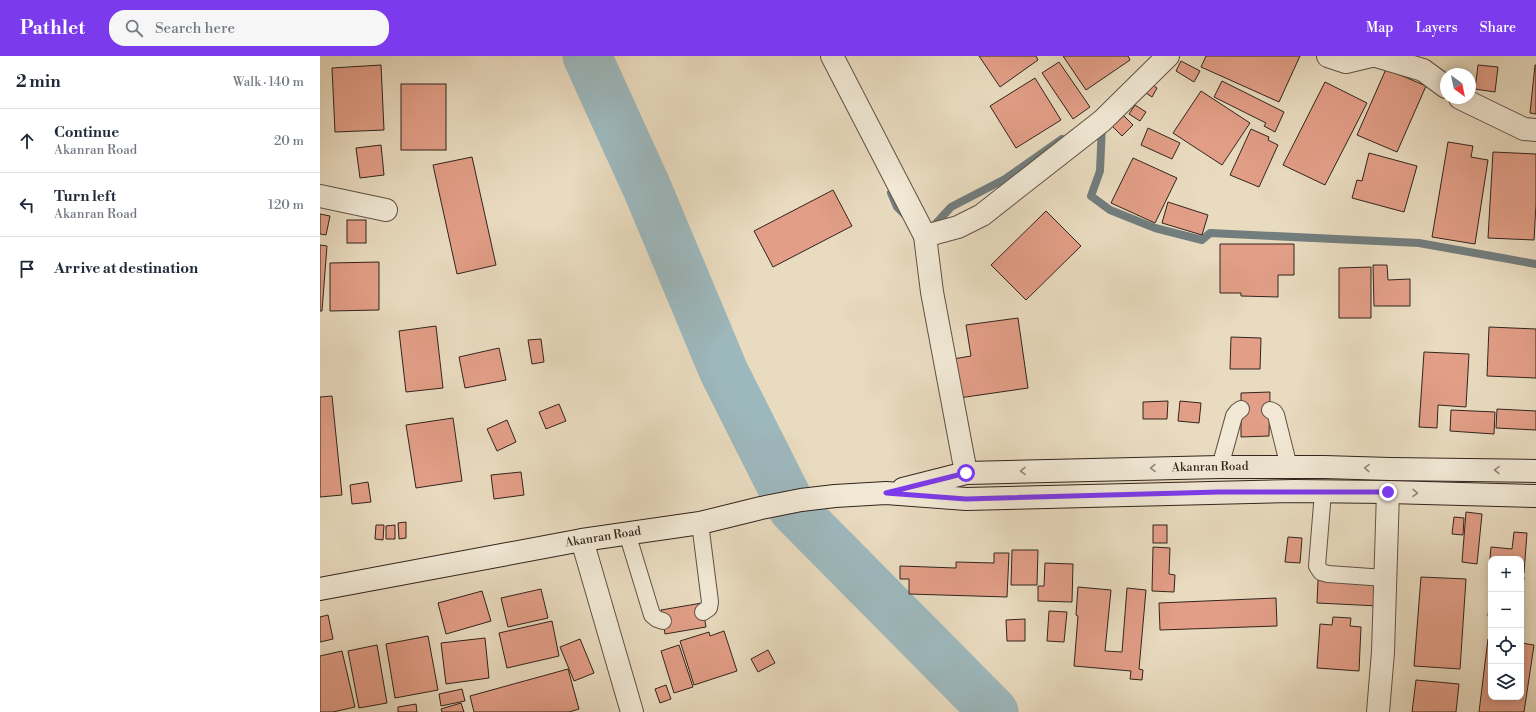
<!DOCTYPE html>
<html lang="en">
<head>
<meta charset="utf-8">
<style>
  :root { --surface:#fff; --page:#f6f6f7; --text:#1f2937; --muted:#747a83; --line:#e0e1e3; --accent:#7c3aed }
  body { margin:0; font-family:"Libre Bodoni",serif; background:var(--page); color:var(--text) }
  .controls { position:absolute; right:12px; bottom:12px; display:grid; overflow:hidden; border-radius:8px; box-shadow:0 2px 10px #0003 }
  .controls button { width:36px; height:36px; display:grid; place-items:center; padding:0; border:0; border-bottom:1px solid var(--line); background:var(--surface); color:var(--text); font:20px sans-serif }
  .compass { position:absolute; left:1120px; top:12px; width:36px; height:36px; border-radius:50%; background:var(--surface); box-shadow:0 2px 10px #0003; rotate:147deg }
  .stop { position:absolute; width:12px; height:12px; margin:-9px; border:3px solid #7c3aed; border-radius:50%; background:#fff }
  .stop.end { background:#7c3aed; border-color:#fff; box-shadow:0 1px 4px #0008 }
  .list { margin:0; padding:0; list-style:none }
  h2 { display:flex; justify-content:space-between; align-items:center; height:52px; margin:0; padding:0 16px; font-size:17px }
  h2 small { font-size:13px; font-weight:400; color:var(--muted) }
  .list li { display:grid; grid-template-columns:26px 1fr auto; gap:12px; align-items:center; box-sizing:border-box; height:64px; padding:0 16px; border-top:1px solid var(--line) }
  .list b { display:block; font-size:15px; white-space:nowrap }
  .list p { margin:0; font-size:13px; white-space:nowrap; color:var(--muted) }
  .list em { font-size:13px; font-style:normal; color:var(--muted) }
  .icon { flex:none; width:22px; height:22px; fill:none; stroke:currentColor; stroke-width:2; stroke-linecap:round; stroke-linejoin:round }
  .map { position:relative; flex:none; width:1216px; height:656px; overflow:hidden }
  header { display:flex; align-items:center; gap:24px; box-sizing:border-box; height:56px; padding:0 20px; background:var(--accent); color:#fff }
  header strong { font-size:19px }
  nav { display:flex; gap:22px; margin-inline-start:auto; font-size:14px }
  .search { width:280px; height:36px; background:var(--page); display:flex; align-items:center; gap:10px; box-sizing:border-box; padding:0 14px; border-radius:16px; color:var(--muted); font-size:15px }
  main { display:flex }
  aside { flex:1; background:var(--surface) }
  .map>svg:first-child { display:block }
</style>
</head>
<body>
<header>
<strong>Pathlet</strong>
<div class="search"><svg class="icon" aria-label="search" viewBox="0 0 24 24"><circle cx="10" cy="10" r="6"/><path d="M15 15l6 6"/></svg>Search here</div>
<nav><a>Map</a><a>Layers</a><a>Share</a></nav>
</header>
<main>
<aside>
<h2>2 min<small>Walk · 140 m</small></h2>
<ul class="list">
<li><svg class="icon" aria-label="ahead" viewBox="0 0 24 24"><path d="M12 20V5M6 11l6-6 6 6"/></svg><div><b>Continue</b><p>Akanran Road</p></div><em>20 m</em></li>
<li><svg class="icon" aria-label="left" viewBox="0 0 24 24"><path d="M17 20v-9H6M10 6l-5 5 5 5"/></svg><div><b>Turn left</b><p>Akanran Road</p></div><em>120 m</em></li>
<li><svg class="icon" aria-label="arrive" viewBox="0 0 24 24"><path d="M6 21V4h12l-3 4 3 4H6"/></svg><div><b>Arrive at destination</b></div></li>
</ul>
</aside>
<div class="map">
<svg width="1216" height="656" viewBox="0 0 1216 656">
  <rect width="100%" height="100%" fill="#e9dbbf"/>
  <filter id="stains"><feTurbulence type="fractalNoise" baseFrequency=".005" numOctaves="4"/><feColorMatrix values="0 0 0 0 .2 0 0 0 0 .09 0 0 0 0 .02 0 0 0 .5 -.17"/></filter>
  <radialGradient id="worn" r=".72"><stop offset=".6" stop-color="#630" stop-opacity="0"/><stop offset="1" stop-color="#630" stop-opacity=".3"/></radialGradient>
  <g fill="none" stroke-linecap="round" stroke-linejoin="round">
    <g stroke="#727d7d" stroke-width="8">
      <path d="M 782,68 L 780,115 L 771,140 L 790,154 L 835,172 L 882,184 L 890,177 L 1099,187 L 1216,208"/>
      <path d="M 571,137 L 577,151 L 585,159"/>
      <path d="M 611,173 L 631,151 L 685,123 L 742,83"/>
    </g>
    <path stroke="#9db8bd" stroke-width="49" d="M 267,0 L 327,132 L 404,316 L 473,453 L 674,656"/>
  </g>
  <g fill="#e29e87" stroke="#32241d">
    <path d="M 659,0 L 716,0 L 718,4 L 680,31 Z"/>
    <path d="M 743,0 L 808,0 L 810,4 L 766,34 Z"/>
    <path d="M 886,0 L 980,0 L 959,46 L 881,11 Z"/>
    <path d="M 861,5 L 880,15 L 874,26 L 856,15 Z"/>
    <path d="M 739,6 L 770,51 L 753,63 L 722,17 Z"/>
    <path d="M 61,9 L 64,74 L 15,76 L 12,12 Z"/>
    <path d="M 1158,9 L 1178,11 L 1175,36 L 1155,33 Z"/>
    <path d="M 1215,9 L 1216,9 L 1216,58 L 1210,57 Z"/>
    <path d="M 1066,13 L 1106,30 L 1077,96 L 1037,79 Z"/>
    <path d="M 715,22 L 741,64 L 696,92 L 670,50 Z"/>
    <path d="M 902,25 L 964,56 L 955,76 L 944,70 L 946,67 L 894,41 Z"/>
    <path d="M 829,26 L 837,32 L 832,41 L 823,35 Z"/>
    <path d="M 1005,26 L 1047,47 L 1005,129 L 963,109 Z"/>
    <rect x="81" y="28" width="45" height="66"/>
    <path d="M 881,35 L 930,67 L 902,109 L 853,77 Z"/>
    <path d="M 815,49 L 826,56 L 820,65 L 809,58 Z"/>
    <path d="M 801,57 L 813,69 L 802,80 L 790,68 Z"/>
    <path d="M 828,72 L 860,87 L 852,103 L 821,89 Z"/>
    <path d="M 931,73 L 949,81 L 948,84 L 958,89 L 939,131 L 910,119 Z"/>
    <path d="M 1128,86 L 1153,90 L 1151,101 L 1168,104 L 1155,188 L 1112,181 Z"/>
    <path d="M 61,89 L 64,119 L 40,122 L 36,92 Z"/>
    <path d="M 1173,96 L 1216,98 L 1216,148 L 1214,184 L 1168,182 Z"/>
    <path d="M 1049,97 L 1097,110 L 1084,156 L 1032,142 L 1037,124 L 1042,125 Z"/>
    <path d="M 152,101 L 176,209 L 137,218 L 113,109 Z"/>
    <path d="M 813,102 L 857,122 L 835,167 L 791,147 Z"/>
    <path d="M 513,134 L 532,170 L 453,211 L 434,175 Z"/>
    <path d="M 848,146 L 888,159 L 882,179 L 842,167 Z"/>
    <path d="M 726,155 L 761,190 L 706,244 L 671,209 Z"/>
    <path d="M 0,158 L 10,160 L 6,179 L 0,178 Z"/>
    <rect x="27" y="164" width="19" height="23"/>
    <path d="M 900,188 L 974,188 L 974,219 L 958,219 L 958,241 L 921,240 L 921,237 L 900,237 Z"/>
    <path d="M 0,189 L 7,190 L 2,255 L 0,255 Z"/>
    <path d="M 59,206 L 59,254 L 10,255 L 10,207 Z"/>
    <path d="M 1053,209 L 1067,209 L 1068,224 L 1090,223 L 1090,250 L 1054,250 Z"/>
    <path d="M 1051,211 L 1051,262 L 1019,262 L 1019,212 Z"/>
    <path d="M 698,262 L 708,332 L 639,342 L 633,303 L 651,300 L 646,269 Z"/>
    <path d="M 116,270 L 123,332 L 86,336 L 79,275 Z"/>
    <path d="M 1169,271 L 1216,273 L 1216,322 L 1167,320 Z"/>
    <path d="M 911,281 L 941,282 L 940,313 L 910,313 Z"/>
    <path d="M 221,283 L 224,306 L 212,308 L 208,284 Z"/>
    <path d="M 179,292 L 186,324 L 145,332 L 139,301 Z"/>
    <path d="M 1104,296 L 1149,298 L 1146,351 L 1118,349 L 1117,372 L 1099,371 Z"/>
    <path d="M 950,336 L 949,380 L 921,381 L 921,337 Z"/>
    <path d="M 12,340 L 22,439 L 0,441 L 0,341 Z"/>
    <path d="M 848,345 L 847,363 L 823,363 L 823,346 Z"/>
    <path d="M 860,345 L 881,347 L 879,367 L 858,365 Z"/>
    <path d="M 239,348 L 246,365 L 226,373 L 219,356 Z"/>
    <path d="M 1177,353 L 1216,355 L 1216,374 L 1176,372 Z"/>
    <path d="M 1131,354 L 1175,356 L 1174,378 L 1130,375 Z"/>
    <path d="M 133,362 L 142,425 L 96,432 L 86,369 Z"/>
    <path d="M 187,364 L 196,386 L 177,395 L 167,373 Z"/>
    <path d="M 201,416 L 204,439 L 174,443 L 171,419 Z"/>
    <path d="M 48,426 L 51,446 L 32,448 L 30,429 Z"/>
    <path d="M 1146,456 L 1162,458 L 1157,508 L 1142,506 Z"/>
    <path d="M 1134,461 L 1144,462 L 1143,479 L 1132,478 Z"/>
    <path d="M 86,466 L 86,482 L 79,483 L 78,467 Z"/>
    <path d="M 56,469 L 64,469 L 63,484 L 55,483 Z"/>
    <path d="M 75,469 L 75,483 L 66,483 L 66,470 Z"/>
    <rect x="833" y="469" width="14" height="18"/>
    <path d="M 1194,476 L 1207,477 L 1204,517 L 1201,517 L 1201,503 L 1171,503 L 1171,514 L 1169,514 L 1171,491 L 1192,493 Z"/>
    <path d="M 968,481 L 982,482 L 980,507 L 965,506 Z"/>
    <path d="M 833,491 L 850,492 L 849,518 L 855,519 L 854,536 L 832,535 Z"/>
    <path d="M 692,494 L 718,494 L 717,529 L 691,529 Z"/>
    <path d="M 674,497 L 689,497 L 687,541 L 589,538 L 589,523 L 580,523 L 580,510 L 636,512 L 636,506 L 674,507 Z"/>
    <path d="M 725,507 L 753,508 L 752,546 L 718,545 L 718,530 L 724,530 Z"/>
    <path d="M 1101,521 L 1146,523 L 1140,613 L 1094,610 Z"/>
    <path d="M 1201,521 L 1204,521 L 1201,548 Z"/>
    <path d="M 998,524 L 1060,526 L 1059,550 L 997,547 Z"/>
    <path d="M 758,531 L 791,534 L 785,595 L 802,596 L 807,532 L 826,534 L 819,613 L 823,614 L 822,624 L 810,623 L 811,615 L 754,610 L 758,560 L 756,559 Z"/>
    <path d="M 221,533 L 228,562 L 188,571 L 181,542 Z"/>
    <path d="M 1171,533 L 1171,560 L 1168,560 Z"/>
    <path d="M 162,535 L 171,565 L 126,578 L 118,547 Z"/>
    <path d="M 956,542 L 957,570 L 840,574 L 839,547 Z"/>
    <path d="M 382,547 L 386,571 L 345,578 L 341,554 Z"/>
    <path d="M 729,555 L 747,556 L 744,586 L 727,585 Z"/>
    <path d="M 8,559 L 13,583 L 0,586 L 0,561 Z"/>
    <path d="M 1013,561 L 1031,562 L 1030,570 L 1041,571 L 1039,615 L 997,612 L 1000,568 L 1012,569 Z"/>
    <path d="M 705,563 L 705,585 L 687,585 L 686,564 Z"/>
    <path d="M 232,565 L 239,600 L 187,612 L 179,577 Z"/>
    <path d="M 404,575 L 417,615 L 374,629 L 360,585 L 389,576 L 390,580 Z"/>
    <path d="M 108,580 L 118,634 L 75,642 L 66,588 Z"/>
    <path d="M 165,582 L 169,622 L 126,628 L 121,587 Z"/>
    <path d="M 260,583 L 274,617 L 254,625 L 240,591 Z"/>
    <path d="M 1168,583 L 1171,583 L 1171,641 L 1201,641 L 1201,587 L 1214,589 L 1204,656 L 1159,656 Z"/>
    <path d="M 57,589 L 67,647 L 39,652 L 28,595 Z"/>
    <path d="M 359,589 L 373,631 L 354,637 L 341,595 Z"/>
    <path d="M 448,594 L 455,607 L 438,616 L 431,603 Z"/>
    <path d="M 22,595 L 35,651 L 13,656 L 0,656 L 0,600 Z"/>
    <path d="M 248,613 L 259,653 L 249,656 L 154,656 L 150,640 Z"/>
    <path d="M 1096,624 L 1139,628 L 1136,656 L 1092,656 Z"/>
    <path d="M 346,629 L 351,643 L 340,647 L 335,633 Z"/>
    <path d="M 142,633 L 145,645 L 121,650 L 119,638 Z"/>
    <path d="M 141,647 L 144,656 L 122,656 L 121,653 Z"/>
    <path d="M 96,648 L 97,656 L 78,656 L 78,651 Z"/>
  </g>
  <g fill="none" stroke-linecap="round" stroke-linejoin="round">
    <defs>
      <g id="lane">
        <path d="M 950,354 L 954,356 L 956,359 L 969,411"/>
        <path d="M 900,411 L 914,360 L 917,356 L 921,353"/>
        <path d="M 1003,436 L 997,510 L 1001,516 L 1008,518 L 1065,522"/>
        <path d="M 380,467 L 390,546 L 389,552 L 383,556"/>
        <path d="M 307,477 L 332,559 L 337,563 L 343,565"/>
      </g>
      <g id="street">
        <path d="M 512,0 L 605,180 L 612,236 L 646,417"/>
        <path d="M 1008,0 L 1026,6 L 1051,0"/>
        <path d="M 1056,0 L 1103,14 L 1126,31"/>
        <path d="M 1140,42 L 1204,73 L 1216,74"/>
        <path d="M 0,140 L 66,154"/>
        <path d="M 605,180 L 638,171 L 662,159 L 782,65 L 848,0"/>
        <path d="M 262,484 L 312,656"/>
        <path d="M 1058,656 L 1063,596 L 1068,436"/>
      </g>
      <g id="secondary">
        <path d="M 583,433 L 646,417 L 900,411 L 1004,411 L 1070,413 L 1216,415"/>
        <path d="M 0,533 L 262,484 L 380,467 L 441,452 L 481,444 L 515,440 L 566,437 L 646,443 L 974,435 L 1068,436 L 1216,440"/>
      </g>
    </defs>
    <use href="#lane" stroke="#605246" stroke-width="18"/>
    <use href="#street" stroke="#605246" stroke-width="24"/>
    <use href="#secondary" stroke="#32241d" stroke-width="24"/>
    <use href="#lane" stroke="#f1e8d5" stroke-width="16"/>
    <use href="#street" stroke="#f1e8d5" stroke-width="22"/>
    <use href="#secondary" stroke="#f1e8d5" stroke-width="22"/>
  </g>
  <defs><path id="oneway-chevron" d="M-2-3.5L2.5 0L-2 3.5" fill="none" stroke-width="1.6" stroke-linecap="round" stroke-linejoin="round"/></defs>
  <g stroke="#928679">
    <use href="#oneway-chevron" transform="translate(833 412) rotate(179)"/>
    <use href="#oneway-chevron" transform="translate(1047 412) rotate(-178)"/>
    <use href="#oneway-chevron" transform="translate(1177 414) rotate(-179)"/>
    <use href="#oneway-chevron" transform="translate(703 415) rotate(179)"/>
    <use href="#oneway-chevron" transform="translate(1095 437) rotate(1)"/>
  </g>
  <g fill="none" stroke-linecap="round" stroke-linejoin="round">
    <path stroke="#7c3aed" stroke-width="5" d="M 646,417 L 566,437 L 646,443 L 899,436 L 1068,436"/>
  </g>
  <g text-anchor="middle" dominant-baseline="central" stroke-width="3" stroke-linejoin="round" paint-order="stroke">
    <g font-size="12" fill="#32241d" stroke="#f1e8d5">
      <text transform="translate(890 411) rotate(-1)">Akanran Road</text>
      <text transform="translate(283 481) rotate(-9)">Akanran Road</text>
    </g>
  </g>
  <rect width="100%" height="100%" filter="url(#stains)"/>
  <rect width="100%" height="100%" fill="url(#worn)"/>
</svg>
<div class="controls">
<button>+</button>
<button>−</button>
<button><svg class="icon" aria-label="locate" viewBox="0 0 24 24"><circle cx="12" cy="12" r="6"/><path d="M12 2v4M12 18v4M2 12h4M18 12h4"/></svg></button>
<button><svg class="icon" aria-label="layers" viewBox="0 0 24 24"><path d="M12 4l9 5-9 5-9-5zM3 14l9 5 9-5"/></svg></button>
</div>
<svg class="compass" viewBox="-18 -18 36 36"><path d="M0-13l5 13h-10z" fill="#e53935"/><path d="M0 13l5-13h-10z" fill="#747a83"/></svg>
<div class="stop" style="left:646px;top:417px"></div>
<div class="stop end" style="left:1068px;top:436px"></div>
</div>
</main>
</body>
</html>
